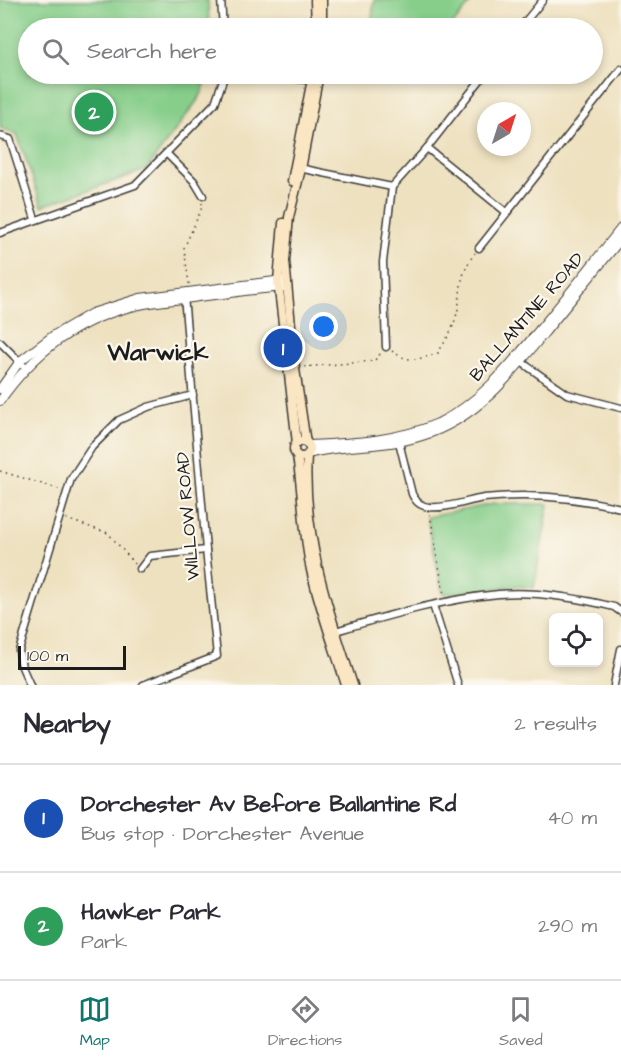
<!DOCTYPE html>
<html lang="en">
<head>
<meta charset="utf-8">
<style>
  :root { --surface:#fff; --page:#f7f7f7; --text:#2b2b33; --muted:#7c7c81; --line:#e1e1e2; --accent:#0f766e }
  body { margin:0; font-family:"Architects Daughter",sans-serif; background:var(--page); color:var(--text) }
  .controls { position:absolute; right:18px; bottom:18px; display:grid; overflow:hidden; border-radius:9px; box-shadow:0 3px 9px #0003 }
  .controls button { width:54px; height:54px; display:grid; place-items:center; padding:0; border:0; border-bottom:2px solid var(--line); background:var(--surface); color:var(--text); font:30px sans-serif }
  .compass { position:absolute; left:477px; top:102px; width:54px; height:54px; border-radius:50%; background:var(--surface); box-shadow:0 3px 9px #0003; rotate:39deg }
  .scale { position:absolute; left:18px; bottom:15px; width:108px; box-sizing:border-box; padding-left:6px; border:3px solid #1c1c1c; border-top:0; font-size:16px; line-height:21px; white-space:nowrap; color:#1c1c1c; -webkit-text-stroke:4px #fbf7ec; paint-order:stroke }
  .you { position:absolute; left:324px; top:327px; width:21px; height:21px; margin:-15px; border:4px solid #fff; border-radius:50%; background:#1a73e8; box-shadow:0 0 0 9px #1a73e833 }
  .badge { display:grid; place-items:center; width:39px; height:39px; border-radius:50%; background:var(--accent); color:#fff; font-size:20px; font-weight:700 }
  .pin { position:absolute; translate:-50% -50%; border:3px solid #fff; box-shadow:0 2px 6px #0006 }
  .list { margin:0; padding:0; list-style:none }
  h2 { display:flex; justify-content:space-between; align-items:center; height:78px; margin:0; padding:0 24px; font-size:26px }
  h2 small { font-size:20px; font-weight:400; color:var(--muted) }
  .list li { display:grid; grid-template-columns:39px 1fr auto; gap:18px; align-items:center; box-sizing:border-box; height:108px; padding:0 24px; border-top:2px solid var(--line) }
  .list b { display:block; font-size:22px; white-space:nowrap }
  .list p { margin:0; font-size:20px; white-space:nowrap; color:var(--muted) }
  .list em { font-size:20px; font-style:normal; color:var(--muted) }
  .icon { flex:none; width:33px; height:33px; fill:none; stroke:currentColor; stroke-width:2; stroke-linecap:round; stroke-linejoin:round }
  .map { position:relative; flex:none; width:621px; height:685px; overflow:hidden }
  .search { position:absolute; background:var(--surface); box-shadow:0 3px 9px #0003; left:18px; right:18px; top:18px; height:66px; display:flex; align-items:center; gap:15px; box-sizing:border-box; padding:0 21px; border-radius:33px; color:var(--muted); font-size:22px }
  .sheet { height:294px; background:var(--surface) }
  nav { display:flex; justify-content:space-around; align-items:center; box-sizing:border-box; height:84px; border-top:2px solid var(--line); background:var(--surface); font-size:16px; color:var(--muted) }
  nav a { display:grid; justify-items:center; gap:3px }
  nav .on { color:var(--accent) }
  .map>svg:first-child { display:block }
</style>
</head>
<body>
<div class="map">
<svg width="621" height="685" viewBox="0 0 621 685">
  <rect width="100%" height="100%" fill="#fbf7ec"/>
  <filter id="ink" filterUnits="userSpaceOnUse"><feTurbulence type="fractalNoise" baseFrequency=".0167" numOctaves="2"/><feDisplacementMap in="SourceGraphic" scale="12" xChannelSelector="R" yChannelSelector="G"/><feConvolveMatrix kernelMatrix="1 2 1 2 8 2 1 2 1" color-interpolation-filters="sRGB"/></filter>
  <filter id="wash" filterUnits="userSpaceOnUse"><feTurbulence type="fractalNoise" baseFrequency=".008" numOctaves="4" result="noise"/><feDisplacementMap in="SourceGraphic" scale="24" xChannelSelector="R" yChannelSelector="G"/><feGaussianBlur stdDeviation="1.35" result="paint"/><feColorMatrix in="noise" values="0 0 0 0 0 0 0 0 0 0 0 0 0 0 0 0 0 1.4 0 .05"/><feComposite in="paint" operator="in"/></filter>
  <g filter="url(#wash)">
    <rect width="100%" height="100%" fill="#eee1c0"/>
    <g fill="#86ce8a" stroke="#517553" stroke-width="1.5">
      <path d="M 0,0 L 208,0 L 209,28 L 28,28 L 28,74 L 209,74 L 200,97 L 146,170 L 42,206 L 17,134 L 0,128 Z"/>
      <path d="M 374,0 L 473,0 L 450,28 L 371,28 Z"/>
      <path d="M 493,504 L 549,504 L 534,588 L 518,586 L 443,594 L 427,517 Z"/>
    </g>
  </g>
  <g filter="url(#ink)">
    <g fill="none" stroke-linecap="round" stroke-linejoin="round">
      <defs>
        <g id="minor">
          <path d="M 221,0 L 223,28"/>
          <path d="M 520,28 L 543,0"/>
          <path d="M 257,74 L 316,81"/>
          <path d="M 0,136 L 10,139 L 35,219"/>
          <path d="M 427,148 L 506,212"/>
          <path d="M 167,154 L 194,181 L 203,196"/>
          <path d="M 299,168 L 392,187"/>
          <path d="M 0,233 L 135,185 L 215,103 L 225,74"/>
          <path d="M 479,248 L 621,69"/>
          <path d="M 0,342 L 25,367"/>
          <path d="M 386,347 L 383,262 L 392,187 L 427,148 L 485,74"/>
          <path d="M 517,359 L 567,394 L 621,408"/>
          <path d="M 398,438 L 412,494 C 415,501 420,506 429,507 C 446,509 466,501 484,498 C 530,493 575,497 621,508"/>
          <path d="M 140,569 L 150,556 L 206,550"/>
          <path d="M 433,605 L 458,685"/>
          <path d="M 332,632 C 387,616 443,599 499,594 C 537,591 577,598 614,607 L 621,612"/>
          <path d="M 30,685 L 22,667 L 19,651 L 71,479 L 92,447 L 119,420 L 148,407 L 193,395"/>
          <path d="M 143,685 L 217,656 L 206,550 L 184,296"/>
          <path d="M 614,685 L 621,649"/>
        </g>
        <g id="tertiary">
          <path d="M 0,389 L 20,361 L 54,335 L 92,313 L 140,298 L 283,280"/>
          <path d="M 0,401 C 35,351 79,318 139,305 C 159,301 179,300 198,297 C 227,294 256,289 285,287"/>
          <path d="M 308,445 C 351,443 398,441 438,423 C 482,402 513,361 544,324 C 570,293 595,261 621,228"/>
          <path d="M 308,454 C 345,444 385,448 422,436 C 481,418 517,367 554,321 C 577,293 599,266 621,239"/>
        </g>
        <g id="secondary">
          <path d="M 315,0 L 316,28"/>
          <path d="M 322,0 L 322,28"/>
          <path d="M 292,181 L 313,74"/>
          <path d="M 283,223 L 278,281 L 297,443"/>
          <circle cx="302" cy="449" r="8"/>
          <path d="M 306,443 L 295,369 L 285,261 L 289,217 L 301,169 L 319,74"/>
          <path d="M 307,455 C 302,535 328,610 353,685"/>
          <path d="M 297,456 C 303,494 303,532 311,570 C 320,609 334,647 346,685"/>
        </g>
      </defs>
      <use href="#minor" stroke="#3c3a35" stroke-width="9"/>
      <use href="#tertiary" stroke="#3c3a35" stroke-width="10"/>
      <use href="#secondary" stroke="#3c3a35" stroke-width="11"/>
      <g stroke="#3c3a35" stroke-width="1.5" stroke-dasharray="1.5 4.5" stroke-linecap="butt">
        <path d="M 189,284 L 184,248 L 201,210 L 202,203"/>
        <path d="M 392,351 C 409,364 419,359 438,353 C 444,343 452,331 455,320 C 464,293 455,280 475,253"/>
        <path d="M 304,367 L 374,361 L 382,352"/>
        <path d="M 0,471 L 62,490"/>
        <path d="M 430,514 L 444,595"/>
        <path d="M 66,519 L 108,533 L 135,564"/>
      </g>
      <use href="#minor" stroke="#fff" stroke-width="6"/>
      <use href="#tertiary" stroke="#fff" stroke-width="8"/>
      <use href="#secondary" stroke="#fbe6c3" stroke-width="8"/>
    </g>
  </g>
  <g text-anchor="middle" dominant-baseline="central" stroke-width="4.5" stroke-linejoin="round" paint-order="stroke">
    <g font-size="18" fill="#1c1c1c" stroke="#fbf7ec">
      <text transform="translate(527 317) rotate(-49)">BALLANTINE ROAD</text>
      <text transform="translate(188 516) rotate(-95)">WILLOW ROAD</text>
    </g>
    <g font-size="24" font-weight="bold" fill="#1c1c1c" stroke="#fbf7ec">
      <text x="158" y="353">Warwick</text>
    </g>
  </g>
</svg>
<div class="controls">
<button><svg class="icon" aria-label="locate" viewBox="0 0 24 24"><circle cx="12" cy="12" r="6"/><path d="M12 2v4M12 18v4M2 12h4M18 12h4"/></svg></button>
</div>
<svg class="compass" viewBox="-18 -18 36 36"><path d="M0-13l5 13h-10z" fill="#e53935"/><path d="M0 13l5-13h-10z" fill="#7c7c81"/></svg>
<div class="scale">100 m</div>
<div class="you"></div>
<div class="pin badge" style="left:283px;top:348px;background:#1a4fb4">1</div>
<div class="pin badge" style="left:94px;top:112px;background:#2e9e5b">2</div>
<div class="search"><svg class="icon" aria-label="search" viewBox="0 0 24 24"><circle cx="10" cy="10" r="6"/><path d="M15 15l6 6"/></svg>Search here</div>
</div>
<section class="sheet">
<h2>Nearby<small>2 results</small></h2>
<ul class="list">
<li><span class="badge" style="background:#1a4fb4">1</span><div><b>Dorchester Av Before Ballantine Rd</b><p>Bus stop · Dorchester Avenue</p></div><em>40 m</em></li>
<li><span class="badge" style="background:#2e9e5b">2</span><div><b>Hawker Park</b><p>Park</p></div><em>290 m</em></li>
</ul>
</section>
<nav>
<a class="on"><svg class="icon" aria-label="map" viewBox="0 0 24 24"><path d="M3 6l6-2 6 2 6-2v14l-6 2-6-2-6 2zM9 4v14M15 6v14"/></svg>Map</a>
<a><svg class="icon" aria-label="directions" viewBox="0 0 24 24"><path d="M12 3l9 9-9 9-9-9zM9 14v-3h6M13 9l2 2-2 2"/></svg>Directions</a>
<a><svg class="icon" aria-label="saved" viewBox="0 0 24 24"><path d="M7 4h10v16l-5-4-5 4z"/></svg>Saved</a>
</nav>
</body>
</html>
